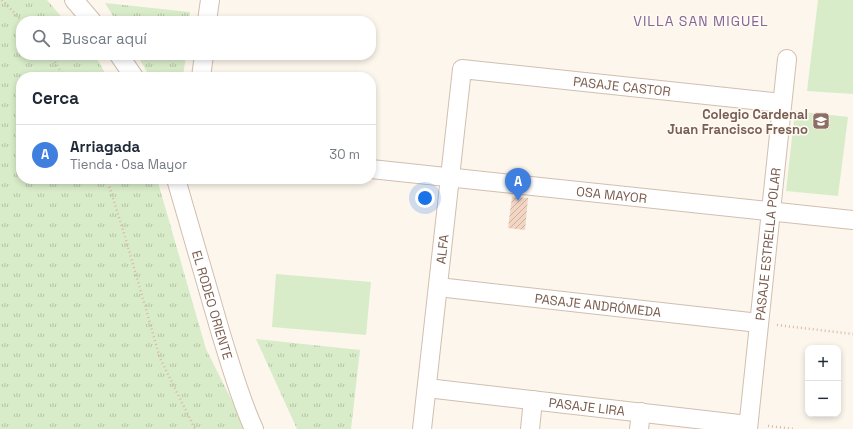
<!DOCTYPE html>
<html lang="es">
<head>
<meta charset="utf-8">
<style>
  :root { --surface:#fff; --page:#f2f2f3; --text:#1f2937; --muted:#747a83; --line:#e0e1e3; --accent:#e76f51 }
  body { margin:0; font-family:"Space Grotesk",sans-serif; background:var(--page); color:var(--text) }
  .controls { position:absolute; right:12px; bottom:12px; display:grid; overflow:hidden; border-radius:8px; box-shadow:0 2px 6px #0003 }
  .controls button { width:36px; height:36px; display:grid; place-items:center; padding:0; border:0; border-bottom:1px solid var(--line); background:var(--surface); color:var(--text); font:20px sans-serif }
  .you { position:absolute; left:425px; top:198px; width:14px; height:14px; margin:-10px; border:3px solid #fff; border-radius:50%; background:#1a73e8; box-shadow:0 0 0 6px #1a73e833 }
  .badge { display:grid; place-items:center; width:26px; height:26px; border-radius:50%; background:var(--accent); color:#fff; font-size:13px; font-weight:700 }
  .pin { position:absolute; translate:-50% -33px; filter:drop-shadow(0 1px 2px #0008) }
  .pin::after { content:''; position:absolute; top:21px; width:14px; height:12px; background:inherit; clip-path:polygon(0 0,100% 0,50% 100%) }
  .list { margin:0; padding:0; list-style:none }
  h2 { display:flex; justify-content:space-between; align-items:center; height:52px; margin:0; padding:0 16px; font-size:17px }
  h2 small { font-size:13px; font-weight:400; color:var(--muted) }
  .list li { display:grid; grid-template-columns:26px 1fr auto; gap:12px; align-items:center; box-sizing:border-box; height:60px; padding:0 16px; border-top:1px solid var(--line) }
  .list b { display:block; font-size:15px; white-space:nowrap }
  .list p { margin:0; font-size:13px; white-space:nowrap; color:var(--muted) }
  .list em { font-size:13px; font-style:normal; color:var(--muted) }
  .icon { flex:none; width:22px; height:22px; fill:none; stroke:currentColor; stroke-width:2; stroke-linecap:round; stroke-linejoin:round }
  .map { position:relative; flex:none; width:853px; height:429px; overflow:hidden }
  .search { position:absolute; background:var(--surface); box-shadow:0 2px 6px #0003; left:16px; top:16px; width:360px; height:44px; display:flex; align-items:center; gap:10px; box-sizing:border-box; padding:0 14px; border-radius:16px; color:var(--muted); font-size:15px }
  .panel { position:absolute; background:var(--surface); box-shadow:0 2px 6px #0003; left:16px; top:72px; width:360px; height:112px; border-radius:16px }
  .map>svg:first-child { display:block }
</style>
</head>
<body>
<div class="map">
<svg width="853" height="429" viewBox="0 0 853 429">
  <defs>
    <pattern id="grass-tufts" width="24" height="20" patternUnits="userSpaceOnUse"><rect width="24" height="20" fill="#d8ecc9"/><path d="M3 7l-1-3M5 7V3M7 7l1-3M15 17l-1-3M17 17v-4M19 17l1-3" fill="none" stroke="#b4c2a5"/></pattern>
    <pattern id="building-hatch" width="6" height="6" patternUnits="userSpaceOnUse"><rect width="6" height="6" fill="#f3d5c3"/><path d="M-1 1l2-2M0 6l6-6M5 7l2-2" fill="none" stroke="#cab0a1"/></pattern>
  </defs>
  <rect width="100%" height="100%" fill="#fdf6ec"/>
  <g fill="url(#grass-tufts)">
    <path d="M 0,0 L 47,0 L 65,21 L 21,21 L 21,55 L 93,55 L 99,62 L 107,77 L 21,77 L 21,179 L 157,179 L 206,349 L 246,429 L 0,429 Z"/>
    <path d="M 105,3 L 190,12 L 189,21 L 116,21 Z"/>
    <path d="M 137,55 L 186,55 L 183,77 L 150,77 Z"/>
    <path d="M 256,339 L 360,350 L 351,429 L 297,429 Z"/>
  </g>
  <g fill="#d8ecc9">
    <path d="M 818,0 L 853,0 L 853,94 L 807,91 Z"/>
    <path d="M 795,111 L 848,117 L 838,196 L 786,191 Z"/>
    <path d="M 276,274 L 371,282 L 366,335 L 272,327 Z"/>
  </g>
  <path fill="url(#building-hatch)" d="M 512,197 L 528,198 L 525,230 L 508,228 Z"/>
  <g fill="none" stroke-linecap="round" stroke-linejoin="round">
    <defs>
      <g id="minor">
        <path d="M 74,0 L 92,21"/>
        <path d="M 207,21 L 210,0"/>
        <path d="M 119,55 L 134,77"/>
        <path d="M 201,77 L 204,55"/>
        <path id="s1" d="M 371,169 L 853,220"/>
        <path id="s2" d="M 176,179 C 191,231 206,283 221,334 C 231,366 240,399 254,429"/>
        <path id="s3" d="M 438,287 L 759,323"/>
        <path id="s4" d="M 427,388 L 748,425"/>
        <path id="s5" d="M 422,429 L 462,69 L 782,103"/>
        <path d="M 530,429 L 533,400"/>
        <path d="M 639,429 L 641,412"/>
        <path id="s6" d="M 748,429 L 787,59"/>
      </g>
    </defs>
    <use href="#minor" stroke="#d1beb0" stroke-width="20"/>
    <g stroke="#d9b8a5" stroke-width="2.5" stroke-dasharray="1 3" stroke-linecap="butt">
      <path d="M 2,0 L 22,21"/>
      <path d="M 51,55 L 64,77"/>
      <path d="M 107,179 L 126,240 L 160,358 L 195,429"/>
      <path d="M 777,325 L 853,334"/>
      <path d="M 768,426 L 795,429"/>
    </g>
    <use href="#minor" stroke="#fff" stroke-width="18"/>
  </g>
  <defs>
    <symbol id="school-square" viewBox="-11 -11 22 22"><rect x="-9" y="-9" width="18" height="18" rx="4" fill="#8d6e63" stroke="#fffaf3"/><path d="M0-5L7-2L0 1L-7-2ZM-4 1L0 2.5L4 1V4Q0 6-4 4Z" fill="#fff"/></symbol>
  </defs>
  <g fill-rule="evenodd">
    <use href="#school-square" x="811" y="111" width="20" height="20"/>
  </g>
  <g text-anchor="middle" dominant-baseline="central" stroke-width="3" stroke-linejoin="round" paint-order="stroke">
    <g font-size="13" fill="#7a5c4d" stroke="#fffaf3">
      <text stroke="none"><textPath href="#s5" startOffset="523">PASAJE CASTOR</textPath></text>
      <text stroke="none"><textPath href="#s1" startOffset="242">OSA MAYOR</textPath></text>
      <text stroke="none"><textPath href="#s6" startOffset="186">PASAJE ESTRELLA POLAR</textPath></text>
      <text stroke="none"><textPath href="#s5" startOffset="181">ALFA</textPath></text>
      <text stroke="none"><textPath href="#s2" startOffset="131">EL RODEO ORIENTE</textPath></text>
      <text stroke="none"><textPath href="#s3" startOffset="161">PASAJE ANDRÓMEDA</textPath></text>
      <text stroke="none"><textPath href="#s4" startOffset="161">PASAJE LIRA</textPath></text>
    </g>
    <g font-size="13" font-weight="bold" fill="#785e54" stroke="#fffaf3" text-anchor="end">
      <text x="808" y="114">Colegio Cardenal<tspan x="808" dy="15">Juan Francisco Fresno</tspan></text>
    </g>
    <g font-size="14" letter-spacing="1" fill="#846695" stroke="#fffaf3">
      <text x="701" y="21">VILLA SAN MIGUEL</text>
    </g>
  </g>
</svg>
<div class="controls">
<button>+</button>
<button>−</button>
</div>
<div class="you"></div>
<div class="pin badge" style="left:518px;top:201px;background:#3f7fe0">A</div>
<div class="search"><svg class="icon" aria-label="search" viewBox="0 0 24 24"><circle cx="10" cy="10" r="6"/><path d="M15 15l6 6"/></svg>Buscar aquí</div>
<section class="panel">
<h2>Cerca<small></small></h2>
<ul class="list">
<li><span class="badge" style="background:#3f7fe0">A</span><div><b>Arriagada</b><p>Tienda · Osa Mayor</p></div><em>30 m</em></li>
</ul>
</section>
</div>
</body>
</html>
